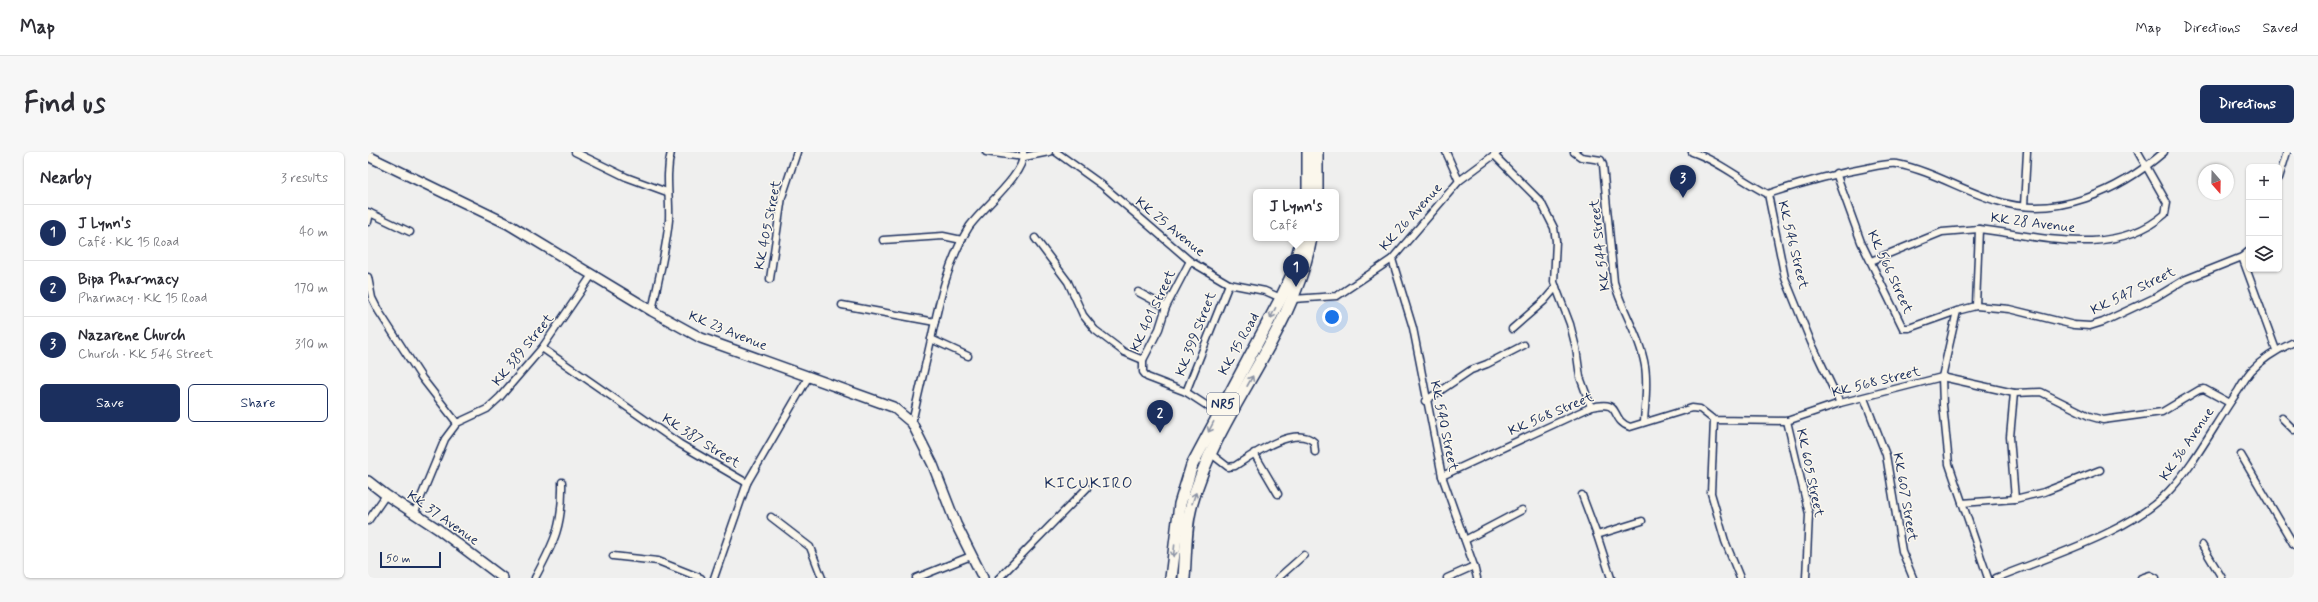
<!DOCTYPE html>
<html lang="en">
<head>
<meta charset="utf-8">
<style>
  :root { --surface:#fff; --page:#f7f7f7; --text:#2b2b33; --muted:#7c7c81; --line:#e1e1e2; --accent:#1b2f5e }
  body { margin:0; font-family:Mynerve,sans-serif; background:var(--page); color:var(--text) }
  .controls { position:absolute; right:12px; top:12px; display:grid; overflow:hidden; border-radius:6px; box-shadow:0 1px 3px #0004 }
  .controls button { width:36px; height:36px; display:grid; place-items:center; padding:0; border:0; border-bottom:1px solid var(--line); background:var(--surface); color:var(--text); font:20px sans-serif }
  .compass { position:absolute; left:1830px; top:12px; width:36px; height:36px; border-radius:50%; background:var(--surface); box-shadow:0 1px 3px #0004; rotate:160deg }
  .scale { position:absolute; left:12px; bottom:10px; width:61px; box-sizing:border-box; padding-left:4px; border:2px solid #1b2f5e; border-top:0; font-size:11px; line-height:14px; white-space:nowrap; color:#1b2f5e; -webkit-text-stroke:3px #fbf7ec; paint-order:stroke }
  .you { position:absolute; left:964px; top:165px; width:14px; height:14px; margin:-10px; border:3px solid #fff; border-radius:50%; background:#1a73e8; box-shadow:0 0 0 6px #1a73e833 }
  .badge { display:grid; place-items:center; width:26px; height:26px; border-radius:50%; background:var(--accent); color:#fff; font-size:13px; font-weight:700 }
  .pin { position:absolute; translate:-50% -33px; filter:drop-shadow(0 1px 2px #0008) }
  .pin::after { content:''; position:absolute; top:21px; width:14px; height:12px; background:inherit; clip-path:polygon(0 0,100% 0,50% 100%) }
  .popup { position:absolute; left:885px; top:37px; width:86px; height:52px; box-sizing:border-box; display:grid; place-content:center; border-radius:6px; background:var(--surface); filter:drop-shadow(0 1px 3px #0005); font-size:13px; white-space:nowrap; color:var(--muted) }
  .popup b { font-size:15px; color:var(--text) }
  .popup::after { content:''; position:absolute; left:50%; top:100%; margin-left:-8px; border:8px solid transparent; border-top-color:var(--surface) }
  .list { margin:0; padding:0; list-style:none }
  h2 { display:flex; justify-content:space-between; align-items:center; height:52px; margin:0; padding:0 16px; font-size:17px }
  h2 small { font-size:13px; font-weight:400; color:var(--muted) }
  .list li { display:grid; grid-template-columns:26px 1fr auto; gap:12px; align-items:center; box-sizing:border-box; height:56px; padding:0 16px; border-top:1px solid var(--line) }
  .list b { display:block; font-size:15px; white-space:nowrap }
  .list p { margin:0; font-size:13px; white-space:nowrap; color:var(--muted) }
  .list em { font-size:13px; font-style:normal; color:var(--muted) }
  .actions { display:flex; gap:8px; padding:12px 16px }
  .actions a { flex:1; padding:9px 0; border:1px solid var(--accent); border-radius:6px; text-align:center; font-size:14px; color:var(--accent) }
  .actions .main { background:var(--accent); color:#fff }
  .icon { flex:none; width:22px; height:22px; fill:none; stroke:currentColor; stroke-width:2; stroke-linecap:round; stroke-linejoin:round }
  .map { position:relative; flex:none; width:1926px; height:426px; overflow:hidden; border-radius:6px }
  header { display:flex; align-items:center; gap:24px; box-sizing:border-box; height:56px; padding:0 20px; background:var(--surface); border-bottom:1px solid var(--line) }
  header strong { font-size:19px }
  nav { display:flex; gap:22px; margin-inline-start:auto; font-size:14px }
  .intro { display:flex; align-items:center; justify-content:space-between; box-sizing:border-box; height:96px; padding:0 24px }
  h1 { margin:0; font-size:28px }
  .button { padding:10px 18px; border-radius:6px; background:var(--accent); color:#fff; font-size:14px; font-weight:700 }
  main { display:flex; gap:24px; padding:0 24px }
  aside { flex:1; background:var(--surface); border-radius:6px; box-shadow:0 1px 3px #0004 }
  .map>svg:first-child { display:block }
</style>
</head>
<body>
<header>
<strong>Map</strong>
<nav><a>Map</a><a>Directions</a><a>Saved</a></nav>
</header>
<div class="intro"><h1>Find us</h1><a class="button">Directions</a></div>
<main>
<aside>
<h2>Nearby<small>3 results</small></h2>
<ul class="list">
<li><span class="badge">1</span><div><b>J Lynn's</b><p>Café · KK 15 Road</p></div><em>40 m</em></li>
<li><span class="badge">2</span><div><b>Bipa Pharmacy</b><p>Pharmacy · KK 15 Road</p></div><em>170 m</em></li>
<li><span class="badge">3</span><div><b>Nazarene Church</b><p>Church · KK 546 Street</p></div><em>310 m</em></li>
</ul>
<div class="actions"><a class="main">Save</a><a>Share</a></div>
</aside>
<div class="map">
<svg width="1926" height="426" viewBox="0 0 1926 426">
  <rect width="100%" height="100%" fill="#efefee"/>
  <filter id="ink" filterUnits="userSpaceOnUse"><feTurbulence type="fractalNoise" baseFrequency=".025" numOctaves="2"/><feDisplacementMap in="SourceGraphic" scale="8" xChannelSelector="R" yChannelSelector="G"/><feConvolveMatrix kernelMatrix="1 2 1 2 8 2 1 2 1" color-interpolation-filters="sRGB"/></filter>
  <g filter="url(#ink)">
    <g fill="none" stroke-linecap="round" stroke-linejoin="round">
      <defs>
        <g id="street">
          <path d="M 207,0 L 258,25 L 299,40"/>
          <path d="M 618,0 L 656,5 L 681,0"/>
          <path d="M 688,0 L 734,33 L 822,109 L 861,132 L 897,139 L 913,146"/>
          <path d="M 1078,0 L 1091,29"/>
          <path d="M 1206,0 L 1213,5 L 1233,8 L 1235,13 L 1246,130 C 1254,159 1272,184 1277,214 C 1280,233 1277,252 1276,270"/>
          <path d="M 1324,0 C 1351,9 1374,29 1400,42 L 1417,126 L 1443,190 L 1472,251"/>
          <path d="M 1126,3 L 1173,50 L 1186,76 L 1188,89 L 1186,130 L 1202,172 L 1208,196 L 1212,225 L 1223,255"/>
          <path d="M 1468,21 L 1493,90 L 1535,176 L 1541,176 L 1589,159"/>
          <path d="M 1911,26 L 1919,0"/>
          <path d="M 1400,42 C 1433,31 1465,22 1499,16 C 1508,14 1520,11 1529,12 C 1564,19 1595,39 1629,49 C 1688,68 1751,39 1796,0"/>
          <path d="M 1656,54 L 1659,0"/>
          <path d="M 0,60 L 42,80"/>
          <path d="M 0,70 L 2,61"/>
          <path d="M 667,86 L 700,130 L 715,163 L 727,178 L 756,200 L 775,208"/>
          <path d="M 515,88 L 575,84 L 594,88"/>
          <path d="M 1874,105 L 1908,198"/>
          <path d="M 1024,107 L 1045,176 L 1074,324 L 1106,414 L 1079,426"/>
          <path d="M 822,109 L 798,155 L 791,177 L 775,208 L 775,220 L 779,225 L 818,240 L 850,261"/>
          <path d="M 1503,109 L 1574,80 L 1611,77"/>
          <path d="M 0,125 L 4,146 L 10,158 L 54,226 L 89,271 L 77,287 L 46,362"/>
          <path d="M 402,127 L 414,45 L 429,0"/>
          <path d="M 770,140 L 798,155"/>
          <path d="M 925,147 L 969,144 L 1024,107 L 1091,29 L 1130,0"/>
          <path d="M 474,153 L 567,170"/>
          <path d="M 1608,154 L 1641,157 L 1706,173 L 1722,174 L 1735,170 L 1788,145 L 1816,128 L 1874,105 L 1881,99"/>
          <path d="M 284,159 C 290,129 298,99 301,68 C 302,45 297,23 303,0"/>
          <path d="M 1144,177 L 1176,149 L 1188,135"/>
          <path d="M 563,187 L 600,204"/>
          <path d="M 174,196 L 312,292 L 379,331 L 441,224"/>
          <path d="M 818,240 L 861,132"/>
          <path d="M 1646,241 L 1673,240 L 1721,264 L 1735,268 L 1794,260 L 1831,238 L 1836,237 L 1860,250"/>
          <path d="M 1496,246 L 1518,303 L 1534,399 L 1545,426"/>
          <path d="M 1057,249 L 1103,218 L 1119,212 L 1156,193"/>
          <path d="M 1914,266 L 1926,278"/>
          <path d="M 1346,268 L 1343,341 L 1357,389 L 1372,426"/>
          <path d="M 1419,269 L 1441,362 L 1438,426"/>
          <path d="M 89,271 L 119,257 L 132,245 L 174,196 L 224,123"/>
          <path d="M 544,271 C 550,243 557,215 563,188 C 571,149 580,109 601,75 C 613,57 659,21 655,0"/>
          <path d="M 842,301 L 860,315 L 867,314 C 884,303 927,272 946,290 L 947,300"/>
          <path d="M 886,301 L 910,342"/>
          <path d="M 1873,303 L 1926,393"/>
          <path d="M 1074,324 L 1223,255 C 1256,247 1240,267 1262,275 L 1324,256 L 1332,257 L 1346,268 L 1419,269 L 1472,251 L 1574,225 L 1646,241 L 1642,285 L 1647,347"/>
          <path d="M 1214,343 L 1229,383"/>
          <path d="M 1594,351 L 1647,347 L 1676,340 L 1732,318"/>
          <path d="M 403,365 L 442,395 L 454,426"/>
          <path d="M 0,369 L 18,343"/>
          <path d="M 1097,388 L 1154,358"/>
          <path d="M 1834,393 L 1854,426"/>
          <path d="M 245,404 L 290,409 L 333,426"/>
          <path d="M 1106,414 L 1109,426"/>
          <path d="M 167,426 C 187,389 195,373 194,330"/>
          <path d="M 346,426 L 379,331"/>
          <path d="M 548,426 L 603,404"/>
          <path d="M 631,426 L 719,336"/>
          <path d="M 910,426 L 936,403"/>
          <path d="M 1243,426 L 1229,383 L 1274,369"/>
          <path d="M 1620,426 L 1581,312 L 1575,253 L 1574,225 L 1589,159 L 1608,154 L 1611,77 C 1670,84 1746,107 1797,62 L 1799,51 L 1770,0"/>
          <path d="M 1628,426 C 1680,405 1763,380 1801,339 C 1826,313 1848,270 1870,239 C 1874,232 1878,225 1883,219 C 1895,206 1911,197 1926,190"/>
          <path d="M 1773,426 L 1782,423 L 1788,426"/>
        </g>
        <g id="secondary">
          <path d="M 0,4 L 140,72 L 284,159 L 333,186 L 525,255 L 544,271 L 565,313 L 588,372 L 615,426"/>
          <path d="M 0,329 L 18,343 L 70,377 L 135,426"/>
        </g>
        <g id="highway">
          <path d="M 949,0 L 949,40"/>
          <path d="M 940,40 L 940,0"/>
          <path d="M 803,426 L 812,352 L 824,313 L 913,146 L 924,123 L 934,86"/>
          <path d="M 816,426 C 818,401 817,375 824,351 C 850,257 925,183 943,86"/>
        </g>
      </defs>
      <use href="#street" stroke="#1b2f5e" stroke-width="9"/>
      <use href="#secondary" stroke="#1b2f5e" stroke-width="12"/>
      <use href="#highway" stroke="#1b2f5e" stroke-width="14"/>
      <use href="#street" stroke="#fbf7ec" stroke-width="6"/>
      <use href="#secondary" stroke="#fbf7ec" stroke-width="9"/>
      <use href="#highway" stroke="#fbf7ec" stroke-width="11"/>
    </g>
    <defs><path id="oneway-shaft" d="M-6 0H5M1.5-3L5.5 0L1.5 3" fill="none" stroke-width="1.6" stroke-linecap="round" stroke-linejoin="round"/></defs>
    <g stroke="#8b93a5">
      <use href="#oneway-shaft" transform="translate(905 161) rotate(116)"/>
      <use href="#oneway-shaft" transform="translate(882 229) rotate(-61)"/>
      <use href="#oneway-shaft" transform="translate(843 275) rotate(117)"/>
      <use href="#oneway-shaft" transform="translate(826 346) rotate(-71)"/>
      <use href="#oneway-shaft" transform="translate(806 399) rotate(96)"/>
    </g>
  </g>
  <g text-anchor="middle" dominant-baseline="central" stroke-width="3" stroke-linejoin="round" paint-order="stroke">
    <rect fill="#fbf7ec" stroke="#5e6b89" stroke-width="1" x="839" y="241" width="32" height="22" rx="3"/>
    <g font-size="13" font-weight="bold" fill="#1b2f5e">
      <text x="855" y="252">NR5</text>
    </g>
    <g font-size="14" fill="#1b2f5e" stroke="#fbf7ec">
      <text transform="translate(1043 65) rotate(-48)">KK 26 Avenue</text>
      <text transform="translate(1665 71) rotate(7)">KK 28 Avenue</text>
      <text transform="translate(400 73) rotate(-79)">KK 405 Street</text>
      <text transform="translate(802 75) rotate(39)">KK 25 Avenue</text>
      <text transform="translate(1232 93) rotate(-97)">KK 544 Street</text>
      <text transform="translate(1425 93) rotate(76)">KK 546 Street</text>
      <text transform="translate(1522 120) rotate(65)">KK 566 Street</text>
      <text transform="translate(1765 139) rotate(-26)">KK 547 Street</text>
      <text transform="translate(785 159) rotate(-65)">KK 401 Street</text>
      <text transform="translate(360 179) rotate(22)">KK 23 Avenue</text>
      <text transform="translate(828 182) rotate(-69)">KK 399 Street</text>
      <text transform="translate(871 192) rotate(-61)">KK 15 Road</text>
      <text transform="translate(155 198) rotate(-51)">KK 389 Street</text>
      <text transform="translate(1508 230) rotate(-14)">KK 568 Street</text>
      <text transform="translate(1183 262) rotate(-23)">KK 568 Street</text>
      <text transform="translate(1076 274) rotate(78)">KK 540 Street</text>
      <text transform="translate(333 289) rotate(32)">KK 387 Street</text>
      <text transform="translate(1819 292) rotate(-56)">KK 36 Avenue</text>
      <text transform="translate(1442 321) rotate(78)">KK 605 Street</text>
      <text transform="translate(1537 345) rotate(80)">KK 607 Street</text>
      <text transform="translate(75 366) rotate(35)">KK 37 Avenue</text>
    </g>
    <g font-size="16" letter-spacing="1" fill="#1b2f5e" stroke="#fbf7ec">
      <text x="721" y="331">KICUKIRO</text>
    </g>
  </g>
</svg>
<div class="controls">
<button>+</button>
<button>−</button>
<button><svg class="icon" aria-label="layers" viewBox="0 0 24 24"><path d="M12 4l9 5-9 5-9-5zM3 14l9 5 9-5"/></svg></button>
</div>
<svg class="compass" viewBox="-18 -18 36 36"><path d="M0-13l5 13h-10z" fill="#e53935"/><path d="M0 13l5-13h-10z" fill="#7c7c81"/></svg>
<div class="scale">50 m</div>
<div class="you"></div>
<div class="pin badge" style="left:928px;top:135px">1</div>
<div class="popup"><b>J Lynn's</b>Café</div>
<div class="pin badge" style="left:792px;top:281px">2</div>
<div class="pin badge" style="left:1315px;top:46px">3</div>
</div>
</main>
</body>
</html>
